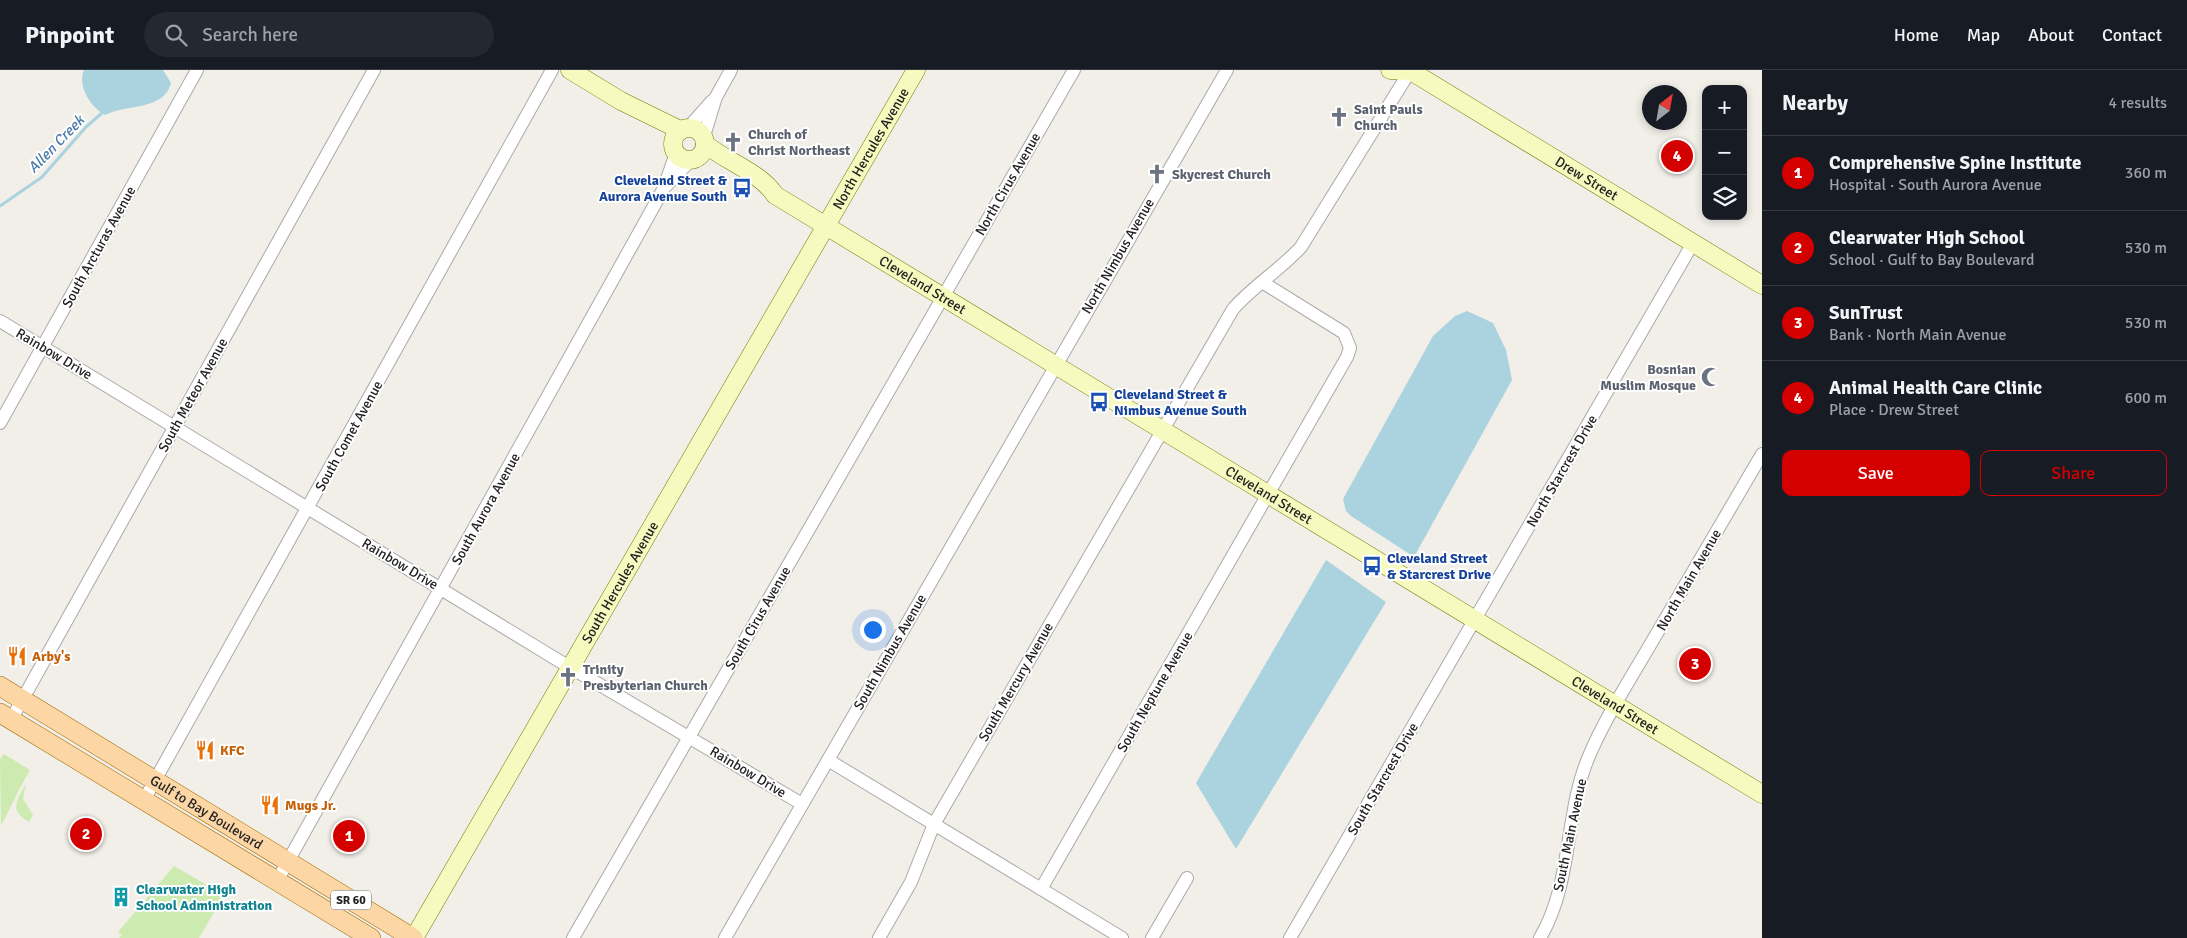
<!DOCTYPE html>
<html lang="en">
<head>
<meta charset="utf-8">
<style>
  :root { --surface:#171b24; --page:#242831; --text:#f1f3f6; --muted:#9ea1a6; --line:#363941; --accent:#d40000 }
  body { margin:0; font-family:Signika,sans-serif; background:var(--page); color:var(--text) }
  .controls { position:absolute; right:15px; top:15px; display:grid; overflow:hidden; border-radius:10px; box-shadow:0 2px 8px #0003 }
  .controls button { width:45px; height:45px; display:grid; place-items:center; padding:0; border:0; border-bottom:1px solid var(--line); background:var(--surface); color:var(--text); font:25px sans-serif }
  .compass { position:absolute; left:1642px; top:15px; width:45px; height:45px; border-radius:50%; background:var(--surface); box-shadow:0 2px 8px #0003; rotate:31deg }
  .you { position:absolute; left:872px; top:559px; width:18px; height:18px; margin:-12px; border:4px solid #fff; border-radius:50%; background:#1a73e8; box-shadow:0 0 0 8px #1a73e833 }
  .badge { display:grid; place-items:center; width:32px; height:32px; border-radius:50%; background:var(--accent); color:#fff; font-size:16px; font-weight:700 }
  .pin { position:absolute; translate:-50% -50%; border:2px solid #fff; box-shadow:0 1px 5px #0006 }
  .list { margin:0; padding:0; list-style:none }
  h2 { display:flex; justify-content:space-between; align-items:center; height:65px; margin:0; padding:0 20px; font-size:21px }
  h2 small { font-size:16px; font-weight:400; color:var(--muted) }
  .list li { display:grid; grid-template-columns:32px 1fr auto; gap:15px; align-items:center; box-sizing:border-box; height:75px; padding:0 20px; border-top:1px solid var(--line) }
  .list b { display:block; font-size:19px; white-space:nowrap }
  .list p { margin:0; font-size:16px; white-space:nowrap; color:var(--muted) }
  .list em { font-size:16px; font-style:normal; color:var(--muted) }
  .actions { display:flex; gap:10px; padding:15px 20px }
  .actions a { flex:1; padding:11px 0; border:1px solid var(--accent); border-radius:10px; text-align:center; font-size:18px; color:var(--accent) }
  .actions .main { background:var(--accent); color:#fff }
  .icon { flex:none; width:28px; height:28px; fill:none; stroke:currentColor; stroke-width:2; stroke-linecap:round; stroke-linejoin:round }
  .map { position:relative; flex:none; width:1762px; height:868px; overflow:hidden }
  header { display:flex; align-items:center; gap:30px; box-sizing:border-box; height:70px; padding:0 25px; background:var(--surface); border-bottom:1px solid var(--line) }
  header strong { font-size:24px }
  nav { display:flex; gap:28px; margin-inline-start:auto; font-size:18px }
  .search { width:350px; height:45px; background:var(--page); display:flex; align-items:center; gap:12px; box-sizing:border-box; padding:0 18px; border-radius:28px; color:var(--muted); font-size:19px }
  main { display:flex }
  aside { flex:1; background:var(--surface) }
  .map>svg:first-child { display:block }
</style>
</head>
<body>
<header>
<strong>Pinpoint</strong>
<div class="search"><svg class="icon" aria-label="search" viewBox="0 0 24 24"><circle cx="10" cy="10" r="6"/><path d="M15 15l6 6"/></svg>Search here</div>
<nav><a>Home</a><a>Map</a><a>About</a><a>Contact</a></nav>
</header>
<main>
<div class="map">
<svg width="1762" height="868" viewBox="0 0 1762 868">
  <rect width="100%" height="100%" fill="#f2efe9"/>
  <g fill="#cdebb0">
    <path d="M 4,684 L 30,700 C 19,718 11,737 1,756 L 0,689 Z"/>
    <path d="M 26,714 L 23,729 L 33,745 L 29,752 C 9,740 16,731 26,714 Z"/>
    <path d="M 174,796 L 224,825 L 199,868 L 119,868 L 122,865 L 118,862 Z"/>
  </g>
  <g fill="#aad3df">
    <path d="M 84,0 L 163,0 L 171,13 C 164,41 126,34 105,45 C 91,37 77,17 84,0 Z"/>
    <path d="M 1467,241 L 1493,253 L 1506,280 L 1512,310 L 1414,487 L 1351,446 L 1346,441 L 1343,429 L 1433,266 L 1455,246 Z"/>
    <path d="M 1326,490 L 1386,532 L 1236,779 L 1196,713 Z"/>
  </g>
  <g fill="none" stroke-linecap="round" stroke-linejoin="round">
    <path stroke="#aad3df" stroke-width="3" d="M 0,136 L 42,107 L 86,57 L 102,43"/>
    <defs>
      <g id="street">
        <path d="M 688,58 L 712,31"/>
        <path d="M 704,66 L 716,27 L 731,0"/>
        <path d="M 666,116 L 691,90"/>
        <path d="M 0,251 L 556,589 L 802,734"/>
        <path d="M 0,353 L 197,0"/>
        <path d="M 11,650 L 374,0"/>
        <path d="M 828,690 L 1122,868"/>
        <path d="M 144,730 L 552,0"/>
        <path d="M 277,811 L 664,118 L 676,83"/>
        <path d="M 1041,819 L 1347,287 L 1350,278 L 1344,263 L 1262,212"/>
        <path d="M 573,868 L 1074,0"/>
        <path d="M 725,868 L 1227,0"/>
        <path d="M 879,868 L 911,812 L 934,754 L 1233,239 C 1253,216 1280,200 1301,177 L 1410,1"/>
        <path d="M 1152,868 L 1187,808"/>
        <path d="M 1290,868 L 1693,173"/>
        <path d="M 1540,868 C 1573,812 1564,745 1589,686 C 1606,646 1631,608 1653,570 C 1689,508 1725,446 1762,384"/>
      </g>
      <g id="secondary">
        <path d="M 570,0 L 621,31 L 680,60"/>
        <path d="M 1390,0 L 1410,1"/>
        <path id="s1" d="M 1409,0 L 1762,215"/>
        <circle cx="689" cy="74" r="16"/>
        <path id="s2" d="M 705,74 C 727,92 760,102 775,125 L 1762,724"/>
        <path id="s3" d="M 414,868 L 916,0"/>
      </g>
      <g id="primary">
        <path id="s4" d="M 0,616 L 413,868"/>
        <path d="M 0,643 L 371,868"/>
      </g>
    </defs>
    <use href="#street" stroke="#a9a9a9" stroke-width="14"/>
    <use href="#secondary" stroke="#707d05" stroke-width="19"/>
    <use href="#primary" stroke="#a06b00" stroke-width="20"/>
    <use href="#street" stroke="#fff" stroke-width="12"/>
    <use href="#secondary" stroke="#f7fabf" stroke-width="18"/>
    <use href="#primary" stroke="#fcd6a4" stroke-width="19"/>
  </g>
  <defs>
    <symbol id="church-bare" viewBox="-9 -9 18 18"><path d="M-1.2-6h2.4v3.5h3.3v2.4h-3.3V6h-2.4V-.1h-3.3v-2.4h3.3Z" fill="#6b7280" stroke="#fff" stroke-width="2.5" paint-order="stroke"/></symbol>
    <symbol id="bus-bare" viewBox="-9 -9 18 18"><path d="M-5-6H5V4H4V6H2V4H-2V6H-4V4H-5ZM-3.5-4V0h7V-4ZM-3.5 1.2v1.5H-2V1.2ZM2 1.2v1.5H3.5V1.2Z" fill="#1a4fb4" stroke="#fff" stroke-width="2.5" paint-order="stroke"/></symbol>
    <symbol id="mosque-bare" viewBox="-9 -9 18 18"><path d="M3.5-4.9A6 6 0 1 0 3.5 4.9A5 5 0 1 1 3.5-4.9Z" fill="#6b7280" stroke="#fff" stroke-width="2.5" paint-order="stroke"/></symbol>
    <symbol id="restaurant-bare" viewBox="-9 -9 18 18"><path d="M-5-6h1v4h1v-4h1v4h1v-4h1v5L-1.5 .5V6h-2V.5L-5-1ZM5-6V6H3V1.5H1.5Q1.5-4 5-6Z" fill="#e8710a" stroke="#fff" stroke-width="2.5" paint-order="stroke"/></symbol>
    <symbol id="building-bare" viewBox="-9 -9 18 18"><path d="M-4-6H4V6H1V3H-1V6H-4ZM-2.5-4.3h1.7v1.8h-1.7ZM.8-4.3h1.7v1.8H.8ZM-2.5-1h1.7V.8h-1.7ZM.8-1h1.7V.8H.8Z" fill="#0f9aa8" stroke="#fff" stroke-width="2.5" paint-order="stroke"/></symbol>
  </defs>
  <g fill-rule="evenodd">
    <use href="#church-bare" x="1325" y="33" width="28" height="28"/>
    <use href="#church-bare" x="719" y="58" width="28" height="28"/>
    <use href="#church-bare" x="1143" y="90" width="28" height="28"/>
    <use href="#bus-bare" x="728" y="104" width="28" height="28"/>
    <use href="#mosque-bare" x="1697" y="293" width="28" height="28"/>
    <use href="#bus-bare" x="1085" y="318" width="28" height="28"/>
    <use href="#bus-bare" x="1358" y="482" width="28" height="28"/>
    <use href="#restaurant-bare" x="3" y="572" width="28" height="28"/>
    <use href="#church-bare" x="554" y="593" width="28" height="28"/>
    <use href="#restaurant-bare" x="191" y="666" width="28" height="28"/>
    <use href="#restaurant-bare" x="256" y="721" width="28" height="28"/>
    <use href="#building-bare" x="107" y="813" width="28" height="28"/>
  </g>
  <g text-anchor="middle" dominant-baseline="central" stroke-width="4" stroke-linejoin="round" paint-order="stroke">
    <rect fill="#fff" stroke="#646464" stroke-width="1" x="331" y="820.5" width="40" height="19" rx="4"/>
    <g font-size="12" font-weight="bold" fill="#222">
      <text x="351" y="830">SR 60</text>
    </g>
    <g font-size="14" font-weight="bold" fill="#5b616d" stroke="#fff" text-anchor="start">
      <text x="1354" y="39">Saint Pauls<tspan x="1354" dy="16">Church</tspan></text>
      <text x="748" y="64">Church of<tspan x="748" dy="16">Christ Northeast</tspan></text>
      <text x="1172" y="104">Skycrest Church</text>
      <text x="1696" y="299" text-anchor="end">Bosnian<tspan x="1696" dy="16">Muslim Mosque</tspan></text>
      <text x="583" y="599">Trinity<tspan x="583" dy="16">Presbyterian Church</tspan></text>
    </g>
    <g font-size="14" fill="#222" stroke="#fff">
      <text stroke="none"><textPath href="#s3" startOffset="912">North Hercules Avenue</textPath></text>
      <text stroke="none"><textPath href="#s1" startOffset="208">Drew Street</textPath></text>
      <text transform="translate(1008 114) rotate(-60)">North Cirus Avenue</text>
      <text transform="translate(99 177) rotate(-61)">South Arcturas Avenue</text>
      <text transform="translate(1118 186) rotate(-60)">North Nimbus Avenue</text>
      <text stroke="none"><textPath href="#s2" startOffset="260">Cleveland Street</textPath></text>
      <text transform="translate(54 284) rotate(31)">Rainbow Drive</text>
      <text transform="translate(193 325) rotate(-61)">South Meteor Avenue</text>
      <text transform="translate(349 366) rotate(-61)">South Comet Avenue</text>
      <text transform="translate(1562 401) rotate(-60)">North Starcrest Drive</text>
      <text stroke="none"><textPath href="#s2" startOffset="665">Cleveland Street</textPath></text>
      <text transform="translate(486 439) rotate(-61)">South Aurora Avenue</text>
      <text transform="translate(400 494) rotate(31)">Rainbow Drive</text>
      <text transform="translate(1689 510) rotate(-60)">North Main Avenue</text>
      <text stroke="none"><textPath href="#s3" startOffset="411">South Hercules Avenue</textPath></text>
      <text transform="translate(758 548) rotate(-60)">South Cirus Avenue</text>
      <text transform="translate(890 582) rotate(-60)">South Nimbus Avenue</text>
      <text transform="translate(1016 612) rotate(-60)">South Mercury Avenue</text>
      <text transform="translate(1155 622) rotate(-60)">South Neptune Avenue</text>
      <text stroke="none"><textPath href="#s2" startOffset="1070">Cleveland Street</textPath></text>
      <text transform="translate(748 702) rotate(31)">Rainbow Drive</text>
      <text transform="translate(1383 709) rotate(-60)">South Starcrest Drive</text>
      <text stroke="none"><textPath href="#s4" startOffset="242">Gulf to Bay Boulevard</textPath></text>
      <text transform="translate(1570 765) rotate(-78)">South Main Avenue</text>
    </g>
    <g font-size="14" font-weight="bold" fill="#164399" stroke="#fff" text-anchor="start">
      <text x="727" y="110" text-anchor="end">Cleveland Street &amp;<tspan x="727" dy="16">Aurora Avenue South</tspan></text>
      <text x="1114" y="324">Cleveland Street &amp;<tspan x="1114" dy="16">Nimbus Avenue South</tspan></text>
      <text x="1387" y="488">Cleveland Street<tspan x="1387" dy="16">&amp; Starcrest Drive</tspan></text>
    </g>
    <g font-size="14" font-weight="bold" fill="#c56008" stroke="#fff" text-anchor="start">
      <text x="32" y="586">Arby's</text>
      <text x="220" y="680">KFC</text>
      <text x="285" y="735">Mugs Jr.</text>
    </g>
    <g font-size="14" font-weight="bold" fill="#0d838f" stroke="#fff" text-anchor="start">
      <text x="136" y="819">Clearwater High<tspan x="136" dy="16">School Administration</tspan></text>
    </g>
    <g font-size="15" font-style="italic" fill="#4a7aab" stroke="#fff">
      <text transform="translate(56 74) rotate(-46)">Allen Creek</text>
    </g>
  </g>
</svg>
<div class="controls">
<button>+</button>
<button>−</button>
<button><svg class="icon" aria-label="layers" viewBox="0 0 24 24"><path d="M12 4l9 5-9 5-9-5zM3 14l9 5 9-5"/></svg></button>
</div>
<svg class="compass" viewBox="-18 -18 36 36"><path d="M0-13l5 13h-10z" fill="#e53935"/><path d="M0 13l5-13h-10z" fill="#9ea1a6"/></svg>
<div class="you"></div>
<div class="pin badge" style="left:349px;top:766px">1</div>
<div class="pin badge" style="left:86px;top:764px">2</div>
<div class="pin badge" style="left:1695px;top:594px">3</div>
<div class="pin badge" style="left:1677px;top:86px">4</div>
</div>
<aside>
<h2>Nearby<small>4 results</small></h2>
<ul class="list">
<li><span class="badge">1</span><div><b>Comprehensive Spine Institute</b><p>Hospital · South Aurora Avenue</p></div><em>360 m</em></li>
<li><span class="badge">2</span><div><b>Clearwater High School</b><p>School · Gulf to Bay Boulevard</p></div><em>530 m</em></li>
<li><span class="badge">3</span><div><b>SunTrust</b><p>Bank · North Main Avenue</p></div><em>530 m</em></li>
<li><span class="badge">4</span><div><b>Animal Health Care Clinic</b><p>Place · Drew Street</p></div><em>600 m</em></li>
</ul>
<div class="actions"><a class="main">Save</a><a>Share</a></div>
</aside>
</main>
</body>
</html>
